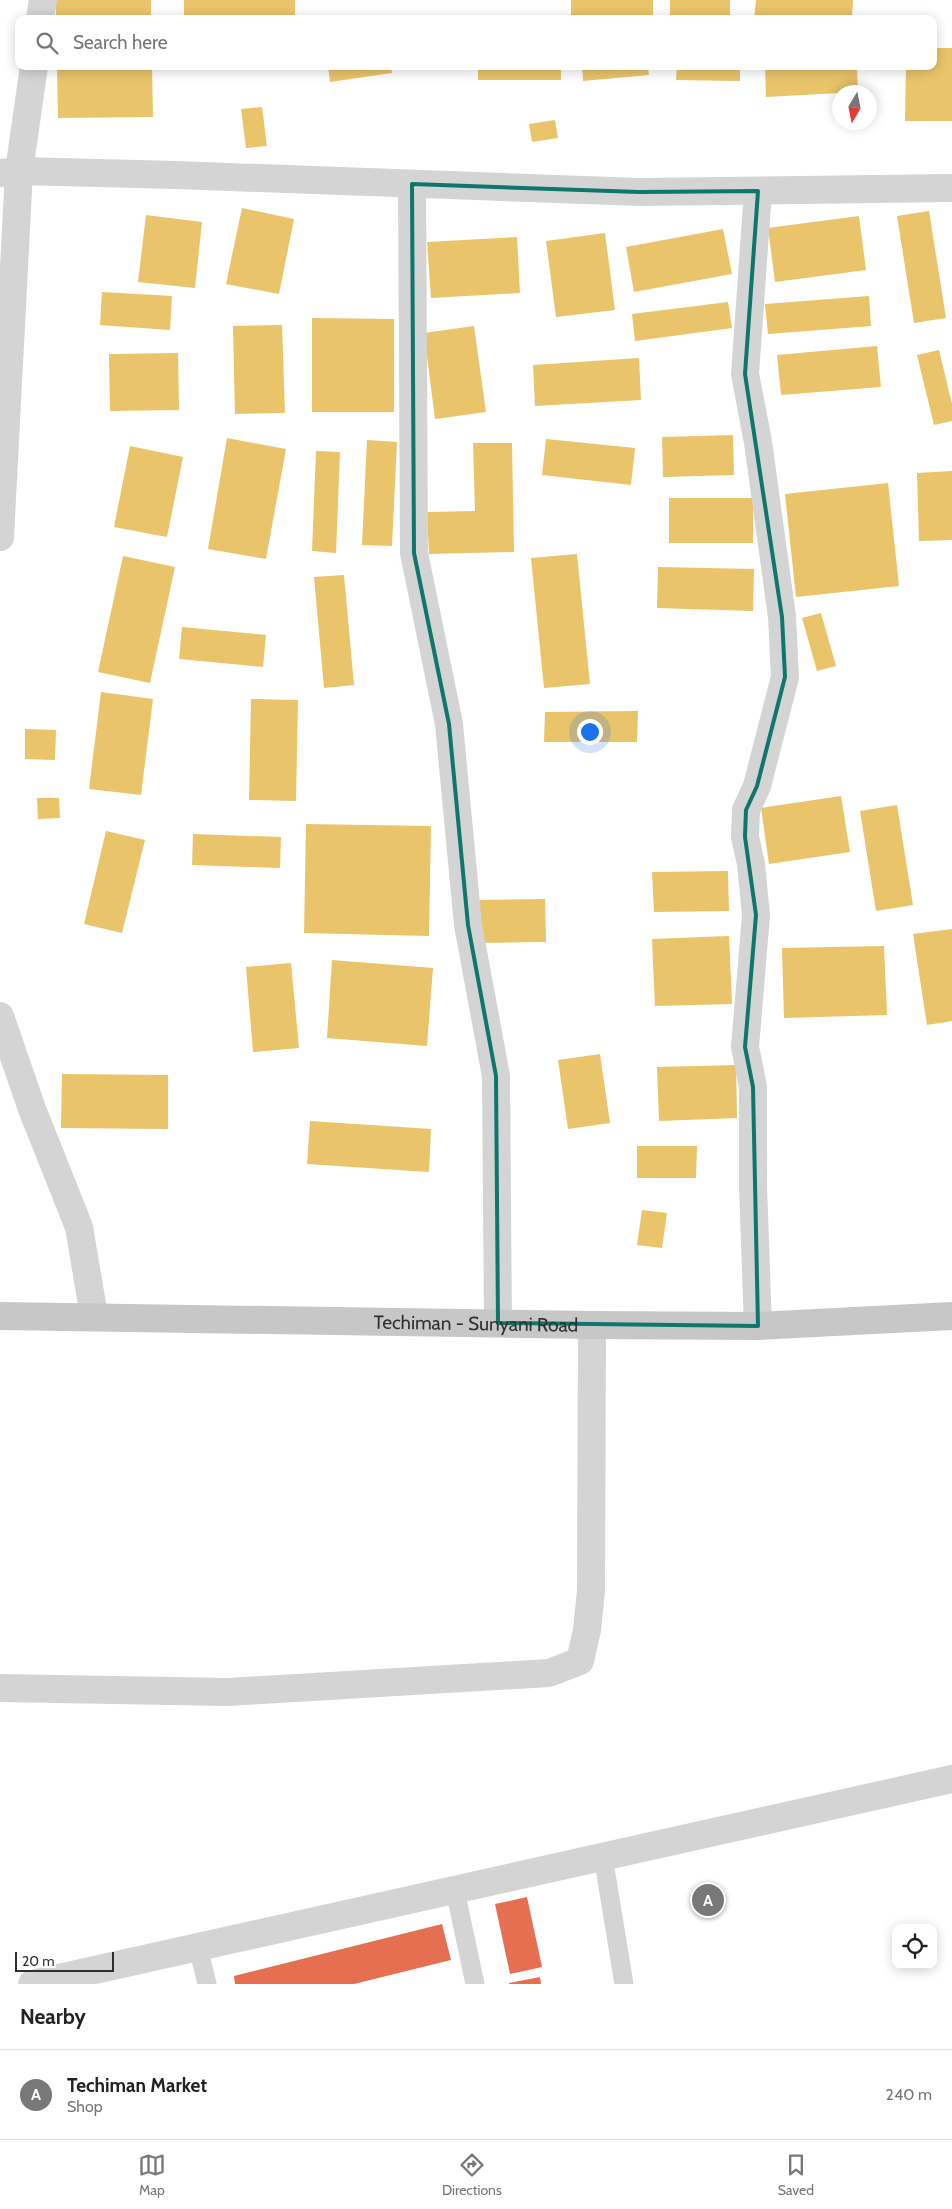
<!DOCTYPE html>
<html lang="en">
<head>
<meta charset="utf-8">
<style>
  :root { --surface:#fff; --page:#f2f2f2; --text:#222; --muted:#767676; --line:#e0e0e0; --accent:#787878 }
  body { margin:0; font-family:Cabin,sans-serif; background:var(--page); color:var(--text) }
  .controls { position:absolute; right:15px; bottom:15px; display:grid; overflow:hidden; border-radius:10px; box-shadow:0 2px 12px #0003 }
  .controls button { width:45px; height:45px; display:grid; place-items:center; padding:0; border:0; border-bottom:1px solid var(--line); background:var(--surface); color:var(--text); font:25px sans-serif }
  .compass { position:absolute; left:832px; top:85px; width:45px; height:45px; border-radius:50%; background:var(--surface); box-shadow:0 2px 12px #0003; rotate:190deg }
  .scale { position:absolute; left:15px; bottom:12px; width:99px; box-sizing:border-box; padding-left:5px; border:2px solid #2f2f2f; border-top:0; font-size:14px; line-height:18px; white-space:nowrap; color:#2f2f2f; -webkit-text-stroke:4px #fff; paint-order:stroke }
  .you { position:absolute; left:589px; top:731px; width:18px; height:18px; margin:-12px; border:4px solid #fff; border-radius:50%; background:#1a73e8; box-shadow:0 0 0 8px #1a73e833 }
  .badge { display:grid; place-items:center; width:32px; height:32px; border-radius:50%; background:var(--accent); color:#fff; font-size:16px; font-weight:700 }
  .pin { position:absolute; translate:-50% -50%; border:2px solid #fff; box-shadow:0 1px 5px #0006 }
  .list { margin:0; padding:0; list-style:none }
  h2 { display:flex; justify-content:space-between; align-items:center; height:65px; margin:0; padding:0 20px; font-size:21px }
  h2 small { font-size:16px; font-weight:400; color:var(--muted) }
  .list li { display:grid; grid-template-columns:32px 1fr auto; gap:15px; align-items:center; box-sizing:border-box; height:90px; padding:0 20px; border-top:1px solid var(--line) }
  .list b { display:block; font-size:19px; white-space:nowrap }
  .list p { margin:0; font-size:16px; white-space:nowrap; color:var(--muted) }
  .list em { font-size:16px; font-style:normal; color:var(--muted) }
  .icon { flex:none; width:28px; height:28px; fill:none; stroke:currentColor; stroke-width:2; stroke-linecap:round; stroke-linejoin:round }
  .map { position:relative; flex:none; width:952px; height:1984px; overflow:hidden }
  .search { position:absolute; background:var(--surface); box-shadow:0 2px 12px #0003; left:15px; right:15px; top:15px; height:55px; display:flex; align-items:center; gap:12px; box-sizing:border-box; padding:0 18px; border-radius:10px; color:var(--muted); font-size:19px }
  .sheet { height:155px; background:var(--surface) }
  nav { display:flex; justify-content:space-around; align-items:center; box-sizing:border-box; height:70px; border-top:1px solid var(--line); background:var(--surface); font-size:14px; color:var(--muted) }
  nav a { display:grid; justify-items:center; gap:2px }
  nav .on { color:var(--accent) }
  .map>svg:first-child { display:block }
</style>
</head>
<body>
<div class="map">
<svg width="952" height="1984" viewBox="0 0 952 1984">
  <rect width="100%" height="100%" fill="#fff"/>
  <g fill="#e9c46a">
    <rect x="56" y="0" width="95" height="19"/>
    <rect x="184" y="0" width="111" height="19"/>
    <rect x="571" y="0" width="82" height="19"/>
    <rect x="670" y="0" width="60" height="19"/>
    <path d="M 756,0 L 853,0 L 852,19 L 754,19 Z"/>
    <path d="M 933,48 L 952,48 L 952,121 L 905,121 L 906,66 L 933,66 Z"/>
    <path d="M 57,66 L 152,66 L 153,117 L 58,118 Z"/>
    <path d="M 328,66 L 391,66 L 392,73 L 330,82 Z"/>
    <rect x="478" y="66" width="83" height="14"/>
    <path d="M 582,66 L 648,66 L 649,75 L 583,81 Z"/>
    <path d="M 677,66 L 740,66 L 740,81 L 676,80 Z"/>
    <path d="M 765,66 L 857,66 L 858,92 L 766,97 Z"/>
    <path d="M 262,107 L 267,146 L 246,148 L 241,109 Z"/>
    <path d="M 555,120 L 558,138 L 532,142 L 529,124 Z"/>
    <path d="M 242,208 L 294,219 L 279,294 L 226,284 Z"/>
    <path d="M 929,211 L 946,318 L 914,323 L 897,216 Z"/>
    <path d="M 146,215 L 202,222 L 195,288 L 138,282 Z"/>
    <path d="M 859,216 L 866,270 L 775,282 L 768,228 Z"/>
    <path d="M 723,229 L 732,274 L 634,292 L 626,247 Z"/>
    <path d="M 605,233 L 615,310 L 556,317 L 546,241 Z"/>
    <path d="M 517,237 L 520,293 L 431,298 L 427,242 Z"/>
    <path d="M 102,292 L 172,296 L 170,330 L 100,325 Z"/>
    <path d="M 869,296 L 871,326 L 768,334 L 765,304 Z"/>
    <path d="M 728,302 L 732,328 L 635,341 L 632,314 Z"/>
    <path d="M 312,318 L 394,319 L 394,412 L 312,412 Z"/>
    <path d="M 282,325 L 285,413 L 235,414 L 233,326 Z"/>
    <path d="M 474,326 L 486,412 L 435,419 L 424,333 Z"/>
    <path d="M 877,346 L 881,387 L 781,395 L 777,355 Z"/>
    <path d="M 939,350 L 952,404 L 952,421 L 934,425 L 917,355 Z"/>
    <path d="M 178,353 L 179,410 L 110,411 L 109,354 Z"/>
    <path d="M 639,358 L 641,400 L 535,406 L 533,365 Z"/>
    <path d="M 733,435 L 734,475 L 663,477 L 662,437 Z"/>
    <path d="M 227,438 L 286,449 L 266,559 L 208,549 Z"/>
    <path d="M 546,439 L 635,448 L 631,485 L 542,475 Z"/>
    <path d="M 367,440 L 397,442 L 392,546 L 362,545 Z"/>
    <path d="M 473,443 L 512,443 L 514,552 L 429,554 L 427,512 L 475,511 Z"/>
    <path d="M 130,446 L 183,457 L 167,537 L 114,527 Z"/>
    <path d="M 316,451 L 340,452 L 336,553 L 312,551 Z"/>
    <path d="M 952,471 L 952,540 L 919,541 L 917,473 Z"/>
    <path d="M 888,483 L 899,586 L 796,597 L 785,494 Z"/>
    <rect x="669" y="498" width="84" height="45"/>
    <path d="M 577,554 L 590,684 L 544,688 L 531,558 Z"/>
    <path d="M 123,556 L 175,567 L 150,683 L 98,672 Z"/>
    <path d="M 658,567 L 754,569 L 753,611 L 657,608 Z"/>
    <path d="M 344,575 L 354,685 L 324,688 L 314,577 Z"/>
    <path d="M 821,613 L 836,666 L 817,671 L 802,618 Z"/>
    <path d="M 182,627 L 266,635 L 263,667 L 179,659 Z"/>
    <path d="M 101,692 L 153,699 L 141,795 L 89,789 Z"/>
    <path d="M 251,699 L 298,700 L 296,801 L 249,800 Z"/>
    <path d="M 638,711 L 637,742 L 544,742 L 545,712 Z"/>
    <path d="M 25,729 L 56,730 L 55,760 L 25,759 Z"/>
    <path d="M 841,796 L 850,852 L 769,864 L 761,808 Z"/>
    <path d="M 37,798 L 59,798 L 60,818 L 38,819 Z"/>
    <path d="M 897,805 L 913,905 L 876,911 L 860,811 Z"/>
    <path d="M 306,824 L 431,826 L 429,936 L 304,933 Z"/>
    <path d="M 106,831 L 145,840 L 122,933 L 84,924 Z"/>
    <path d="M 193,834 L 281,837 L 280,868 L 192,865 Z"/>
    <path d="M 728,871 L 729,911 L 654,912 L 652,872 Z"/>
    <path d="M 545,899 L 546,942 L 478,943 L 477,900 Z"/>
    <path d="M 952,929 L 952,1021 L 927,1025 L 913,934 Z"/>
    <path d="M 729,936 L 732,1004 L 655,1006 L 652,939 Z"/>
    <path d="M 884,946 L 887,1015 L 784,1018 L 782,948 Z"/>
    <path d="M 332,960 L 433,968 L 427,1046 L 327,1038 Z"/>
    <path d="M 291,963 L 299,1048 L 253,1052 L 246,967 Z"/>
    <path d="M 600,1054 L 610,1123 L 568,1129 L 558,1060 Z"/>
    <path d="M 736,1065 L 737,1118 L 659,1121 L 657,1067 Z"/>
    <path d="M 62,1074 L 168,1075 L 168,1129 L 61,1128 Z"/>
    <path d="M 310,1121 L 431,1129 L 429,1172 L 307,1164 Z"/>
    <path d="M 637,1146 L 697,1146 L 696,1178 L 637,1178 Z"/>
    <path d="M 642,1210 L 667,1213 L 662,1248 L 637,1245 Z"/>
  </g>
  <g fill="#e76f51">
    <path d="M 527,1897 L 542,1967 L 510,1974 L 495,1904 Z"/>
    <path d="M 442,1924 L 451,1960 L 354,1984 L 235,1984 L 234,1976 Z"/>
    <path d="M 540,1977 L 541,1984 L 509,1984 L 509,1983 Z"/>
  </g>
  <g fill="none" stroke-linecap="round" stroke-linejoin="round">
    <g stroke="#d4d4d4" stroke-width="19">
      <path d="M 603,1856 L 624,1984"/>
      <path d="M 455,1890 L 475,1984"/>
      <path d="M 198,1947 L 207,1984"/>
    </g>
    <g stroke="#d4d4d4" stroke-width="28">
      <path d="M 40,19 L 43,0"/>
      <path d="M 0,173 L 19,171 L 176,175 L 639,192 L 952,188"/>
      <path d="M 412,184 L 414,553 L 449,724 L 468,925 L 496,1076 L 498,1323"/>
      <path d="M 758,191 L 745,374 L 758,442 L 782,617 L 785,677 L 757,786 L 746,810 L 745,837 L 751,864 L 756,915 L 745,1047 L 753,1087 L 753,1186 L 758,1326"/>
      <path d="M 0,537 L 19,171 L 34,66"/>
      <path d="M 0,1016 L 32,1109 L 79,1227 L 94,1316"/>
      <path d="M 0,1688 L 228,1692 L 549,1673 L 580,1661 L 587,1630 L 591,1591 L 592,1325"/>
      <path d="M 32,1984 L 952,1779"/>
    </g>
    <path stroke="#c7c7c7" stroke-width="28" id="s1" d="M 0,1316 L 592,1325 L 758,1326 L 952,1316"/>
  </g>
  <path fill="none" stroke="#0f766e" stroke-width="4" stroke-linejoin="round" d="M 412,184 L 639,192 L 758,191 L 745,374 L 782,617 L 785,677 L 757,786 L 746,810 L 745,837 L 756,915 L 745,1047 L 753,1087 L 758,1326 L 498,1323 L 496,1076 L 468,925 L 449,724 L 414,553 Z"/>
  <g text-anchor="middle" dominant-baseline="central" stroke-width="5" stroke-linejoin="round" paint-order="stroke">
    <g font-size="19" fill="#2f2f2f" stroke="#fff">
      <text stroke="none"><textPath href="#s1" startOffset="476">Techiman - Sunyani Road</textPath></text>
    </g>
  </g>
</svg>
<div class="controls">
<button><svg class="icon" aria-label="locate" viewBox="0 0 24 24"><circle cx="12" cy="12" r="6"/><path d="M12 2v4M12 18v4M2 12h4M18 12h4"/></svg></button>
</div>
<svg class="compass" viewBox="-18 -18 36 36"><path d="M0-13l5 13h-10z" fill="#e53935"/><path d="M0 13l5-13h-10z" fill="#767676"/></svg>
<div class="scale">20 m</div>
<div class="you"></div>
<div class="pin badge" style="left:708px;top:1900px">A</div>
<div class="search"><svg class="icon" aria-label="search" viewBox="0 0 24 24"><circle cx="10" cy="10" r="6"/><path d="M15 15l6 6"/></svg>Search here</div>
</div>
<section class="sheet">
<h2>Nearby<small></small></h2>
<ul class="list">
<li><span class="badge">A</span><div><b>Techiman Market</b><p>Shop</p></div><em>240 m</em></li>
</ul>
</section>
<nav>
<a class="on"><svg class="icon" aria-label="map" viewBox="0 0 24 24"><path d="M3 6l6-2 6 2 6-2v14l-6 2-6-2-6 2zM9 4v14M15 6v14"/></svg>Map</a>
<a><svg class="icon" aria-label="directions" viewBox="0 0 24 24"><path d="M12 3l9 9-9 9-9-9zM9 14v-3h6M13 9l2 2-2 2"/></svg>Directions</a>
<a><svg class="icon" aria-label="saved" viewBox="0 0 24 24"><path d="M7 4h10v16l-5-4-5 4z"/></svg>Saved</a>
</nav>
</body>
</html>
